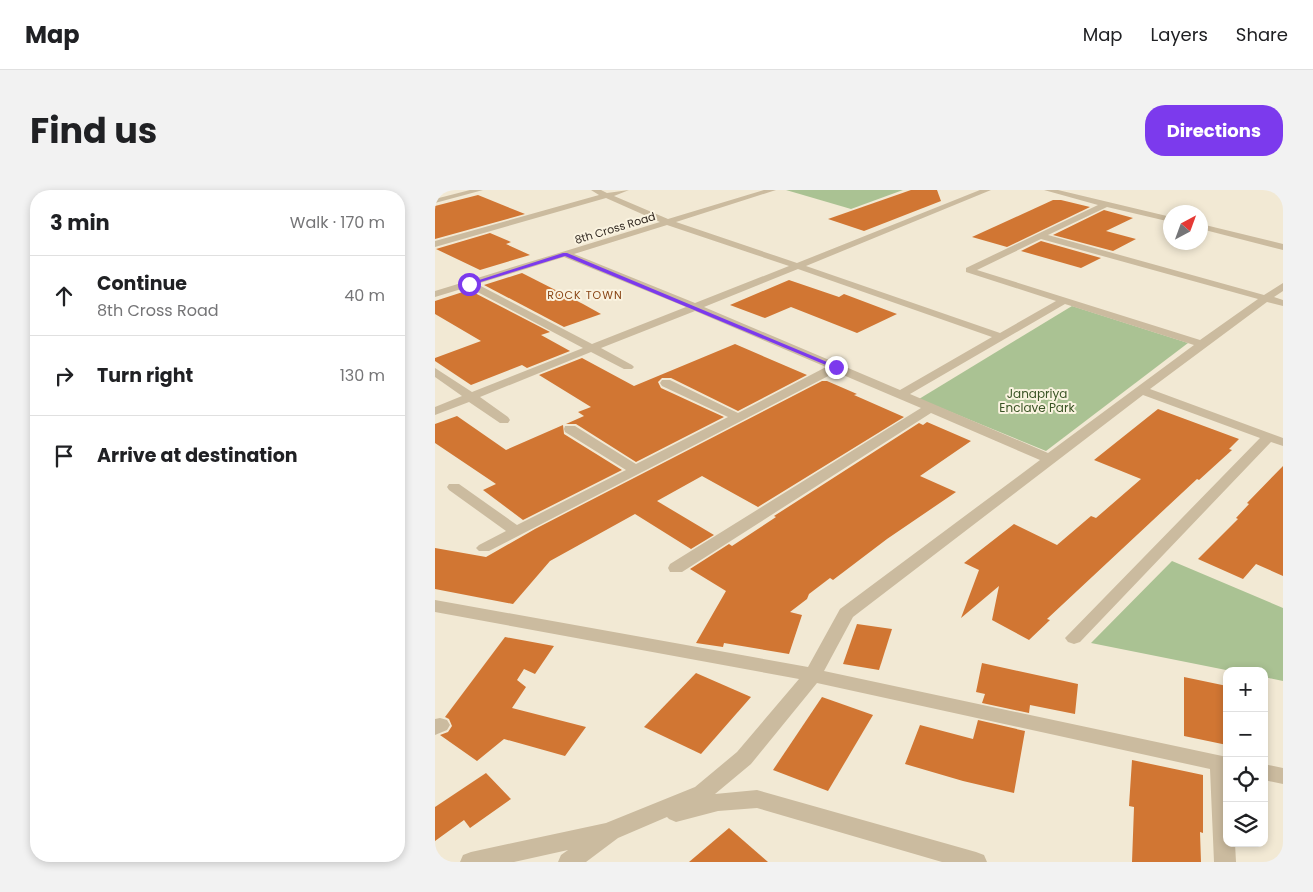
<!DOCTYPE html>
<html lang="en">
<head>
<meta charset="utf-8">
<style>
  :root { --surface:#fff; --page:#f2f2f2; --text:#202124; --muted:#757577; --line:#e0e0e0; --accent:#7c3aed }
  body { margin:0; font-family:Poppins,sans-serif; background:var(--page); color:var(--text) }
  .controls { position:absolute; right:15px; bottom:15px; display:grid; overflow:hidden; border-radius:10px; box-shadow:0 2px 8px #0003 }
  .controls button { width:45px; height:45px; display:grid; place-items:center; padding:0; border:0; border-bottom:1px solid var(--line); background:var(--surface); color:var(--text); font:25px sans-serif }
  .compass { position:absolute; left:728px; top:15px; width:45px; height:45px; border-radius:50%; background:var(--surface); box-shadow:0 2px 8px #0003; rotate:41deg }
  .stop { position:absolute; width:15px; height:15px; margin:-11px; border:4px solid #7c3aed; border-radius:50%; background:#fff }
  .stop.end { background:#7c3aed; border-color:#fff; box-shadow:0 1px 5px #0008 }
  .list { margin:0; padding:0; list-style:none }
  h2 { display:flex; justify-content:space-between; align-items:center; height:65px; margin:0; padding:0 20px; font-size:21px }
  h2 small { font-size:16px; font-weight:400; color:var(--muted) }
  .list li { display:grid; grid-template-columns:32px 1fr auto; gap:15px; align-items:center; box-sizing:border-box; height:80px; padding:0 20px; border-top:1px solid var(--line) }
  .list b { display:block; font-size:19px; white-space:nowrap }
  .list p { margin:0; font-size:16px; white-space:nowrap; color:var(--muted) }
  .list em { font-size:16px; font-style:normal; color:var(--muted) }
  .icon { flex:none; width:28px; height:28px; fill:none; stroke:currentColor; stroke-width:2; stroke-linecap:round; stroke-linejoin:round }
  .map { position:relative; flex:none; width:848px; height:672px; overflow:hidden; border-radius:20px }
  header { display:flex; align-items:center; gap:30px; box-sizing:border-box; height:70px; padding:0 25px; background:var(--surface); border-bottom:1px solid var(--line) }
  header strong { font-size:24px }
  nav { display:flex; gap:28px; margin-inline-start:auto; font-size:18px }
  .intro { display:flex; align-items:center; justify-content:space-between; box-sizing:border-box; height:120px; padding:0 30px }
  h1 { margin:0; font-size:35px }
  .button { padding:12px 22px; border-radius:20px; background:var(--accent); color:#fff; font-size:18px; font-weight:700 }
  main { display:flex; gap:30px; padding:0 30px }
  aside { flex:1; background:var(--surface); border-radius:20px; box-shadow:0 2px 8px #0003 }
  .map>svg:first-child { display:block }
</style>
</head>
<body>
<header>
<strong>Map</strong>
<nav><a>Map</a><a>Layers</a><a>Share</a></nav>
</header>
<div class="intro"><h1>Find us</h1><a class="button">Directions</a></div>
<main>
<aside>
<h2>3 min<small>Walk · 170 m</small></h2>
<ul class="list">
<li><svg class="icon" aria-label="ahead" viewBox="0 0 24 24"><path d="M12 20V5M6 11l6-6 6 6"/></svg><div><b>Continue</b><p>8th Cross Road</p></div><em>40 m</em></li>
<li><svg class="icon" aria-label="right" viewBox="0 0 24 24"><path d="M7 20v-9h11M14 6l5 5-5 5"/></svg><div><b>Turn right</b></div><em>130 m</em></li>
<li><svg class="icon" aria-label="arrive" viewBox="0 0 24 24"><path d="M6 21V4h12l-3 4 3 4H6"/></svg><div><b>Arrive at destination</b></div></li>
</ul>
</aside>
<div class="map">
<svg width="848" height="672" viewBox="0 0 848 672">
  <rect width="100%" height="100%" fill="#f2e9d4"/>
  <g fill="#aac293">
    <path d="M 351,0 L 468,0 L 416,19 Z"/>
    <path d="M 637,116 L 753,153 L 611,261 L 484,209 Z"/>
    <path d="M 737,371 L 848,418 L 848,491 L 829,487 L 829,481 L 796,481 L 656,453 Z"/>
  </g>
  <g fill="#d17633">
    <path d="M 476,0 L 502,0 L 506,11 L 429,41 L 393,29 Z"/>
    <path d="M 43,5 L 90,24 L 0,49 L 0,16 Z"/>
    <path d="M 618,10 L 626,10 L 655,17 L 572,57 L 537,47 Z"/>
    <path d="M 669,20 L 698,28 L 671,41 L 701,49 L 678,61 L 618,45 Z"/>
    <path d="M 55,43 L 76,52 L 71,54 L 95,65 L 45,80 L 1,59 Z"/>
    <path d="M 606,51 L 666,68 L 646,78 L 586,61 Z"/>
    <path d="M 87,83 L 148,114 L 166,124 L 129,137 L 49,95 Z"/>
    <path d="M 354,90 L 404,107 L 409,104 L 462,124 L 422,143 L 356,117 L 330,128 L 295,115 Z"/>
    <path d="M 34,100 L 115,142 L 106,145 L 135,161 L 92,178 L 87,175 L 36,195 L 0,171 L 0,168 L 46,151 L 0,124 L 0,111 Z"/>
    <path d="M 300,154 L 372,185 L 303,221 L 236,188 L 227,188 L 223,192 L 226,198 L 289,227 L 201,272 L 141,234 L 131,234 L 149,226 L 143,222 L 156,217 L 104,185 L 147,168 L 199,196 Z"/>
    <path d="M 387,191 L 392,191 L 422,204 L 419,205 L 469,227 L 323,317 L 267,286 L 222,311 L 279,345 L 256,359 L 200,324 L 115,371 L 78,414 L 0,399 L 0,358 L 51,367 L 100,339 Z"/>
    <path d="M 723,219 L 804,249 L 794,259 L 797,260 L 764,290 L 762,289 L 612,429 L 615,430 L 594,450 L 557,430 L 564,396 L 526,428 L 544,380 L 529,373 L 579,334 L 622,355 L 656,326 L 661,328 L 706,289 L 659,270 Z"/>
    <path d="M 22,226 L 71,260 L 128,235 L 129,244 L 187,280 L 88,330 L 48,300 L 61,294 L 0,253 L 0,234 Z"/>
    <path d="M 492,232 L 536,251 L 485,286 L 521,302 L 452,349 L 398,390 L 395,388 L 374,404 L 372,409 L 355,422 L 367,425 L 354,464 L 289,453 L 288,457 L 261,453 L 291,401 L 255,379 L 294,354 L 297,356 L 341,327 L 339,326 L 484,233 L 488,235 Z"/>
    <path d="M 848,276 L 848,386 L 821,374 L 808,389 L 763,369 L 803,329 L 801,328 L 814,314 L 812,313 Z"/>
    <path d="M 422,434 L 457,439 L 444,480 L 408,474 Z"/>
    <path d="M 70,447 L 119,456 L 100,484 L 89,479 L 82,490 L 91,497 L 77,518 L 151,537 L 130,566 L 69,549 L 42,571 L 5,545 L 13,542 L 17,536 L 14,529 L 10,527 Z"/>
    <path d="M 547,473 L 643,494 L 640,524 L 595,515 L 594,523 L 547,513 L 550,504 L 541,502 Z"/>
    <path d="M 261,483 L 316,507 L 266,564 L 209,537 Z"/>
    <path d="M 749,487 L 792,496 L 792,555 L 749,546 Z"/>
    <path d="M 387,507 L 438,525 L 393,601 L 338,580 Z"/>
    <path d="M 543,530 L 590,541 L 579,603 L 528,591 L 470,574 L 485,535 L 538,549 Z"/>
    <path d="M 697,570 L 768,585 L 768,643 L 765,642 L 766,672 L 697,672 L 699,617 L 694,616 Z"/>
    <path d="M 51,583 L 76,609 L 35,638 L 29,630 L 0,651 L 0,617 Z"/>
    <path d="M 294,638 L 333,672 L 254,672 Z"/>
  </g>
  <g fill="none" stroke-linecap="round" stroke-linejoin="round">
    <g fill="#cbbb9f" fill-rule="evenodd">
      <path d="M 35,0 L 48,0 L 0,13 L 0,9 Z"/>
      <path d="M 156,0 L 166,0 L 172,3 L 194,0 L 179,6 L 233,29 L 329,0 L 341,0 L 241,32 L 362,73 L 545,0 L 556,0 L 371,76 L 565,143 L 621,111 L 531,82 L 531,78 L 663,15 L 609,0 L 623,0 L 736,27 L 736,32 L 672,17 L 613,45 L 829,105 L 848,93 L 848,101 L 839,107 L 848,110 L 848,116 L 832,112 L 715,199 L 848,248 L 848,256 L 836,252 L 645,452 L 639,454 L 633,452 L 630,448 L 825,248 L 708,205 L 418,427 L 389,481 L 792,567 L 792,653 L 800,653 L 801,672 L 779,672 L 775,579 L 382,493 L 316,574 L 280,604 L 322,600 L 541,662 L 549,665 L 552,672 L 507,672 L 322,618 L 283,621 L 241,632 L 234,629 L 232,627 L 183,648 L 151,672 L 123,672 L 126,665 L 133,660 L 79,672 L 25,672 L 28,665 L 36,662 L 171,633 L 260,597 L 302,562 L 364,489 L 0,422 L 0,410 L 373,477 L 405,419 L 605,270 L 496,223 L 247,382 L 235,382 L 233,378 L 235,374 L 486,218 L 401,182 L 54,361 L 44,361 L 41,358 L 44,355 L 71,341 L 14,300 L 12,297 L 14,294 L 24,294 L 82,335 L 191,280 L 130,242 L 129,239 L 130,236 L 140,236 L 201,274 L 293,227 L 227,196 L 225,193 L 227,190 L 235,190 L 303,223 L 391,177 L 260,121 L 166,158 L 197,175 L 199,177 L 197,179 L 189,179 L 156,162 L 45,207 L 73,227 L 75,230 L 73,233 L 65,233 L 34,212 L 0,225 L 0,217 L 27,206 L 0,187 L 0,178 L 37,202 L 148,158 L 33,97 L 0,107 L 0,101 L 225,32 L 171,8 L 0,57 L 0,51 L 164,5 ZM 232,35 L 354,76 L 260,113 L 139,64 ZM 606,49 L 823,109 L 765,150 L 542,80 ZM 129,67 L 251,117 L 157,154 L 42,94 ZM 363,79 L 557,147 L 465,200 L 269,117 ZM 630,114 L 759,155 L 613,263 L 475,204 Z"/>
      <path d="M 766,34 L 848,54 L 848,60 L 766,39 Z"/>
      <path d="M 5,528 L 12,530 L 15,535 L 12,540 L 0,545 L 0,529 Z"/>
      <path d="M 829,574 L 848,578 L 848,594 L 829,590 Z"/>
    </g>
  </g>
  <path fill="#7c3aed" d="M 128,63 L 132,63 L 404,177 L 398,178 L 130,66 L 36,95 L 32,94 Z"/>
  <g text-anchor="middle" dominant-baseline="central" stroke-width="4" stroke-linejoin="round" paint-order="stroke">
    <g font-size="11" fill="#342b23" stroke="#faf3e0">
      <text transform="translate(180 38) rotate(-17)">8th Cross Road</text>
    </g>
    <g font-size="11" letter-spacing="1" fill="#894616" stroke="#faf3e0">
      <text x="150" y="105">ROCK TOWN</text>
    </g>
    <g font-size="12" fill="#3a5425" stroke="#faf3e0">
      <text x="602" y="203">Janapriya<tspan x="602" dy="14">Enclave Park</tspan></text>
    </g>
  </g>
</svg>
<div class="controls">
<button>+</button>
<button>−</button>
<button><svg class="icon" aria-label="locate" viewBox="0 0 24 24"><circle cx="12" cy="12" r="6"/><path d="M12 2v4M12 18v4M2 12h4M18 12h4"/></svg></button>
<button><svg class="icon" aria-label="layers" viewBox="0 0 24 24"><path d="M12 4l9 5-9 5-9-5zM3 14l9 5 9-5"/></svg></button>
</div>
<svg class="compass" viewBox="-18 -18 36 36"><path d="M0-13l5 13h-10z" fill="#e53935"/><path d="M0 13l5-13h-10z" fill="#757577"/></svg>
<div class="stop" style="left:34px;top:94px"></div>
<div class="stop end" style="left:401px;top:177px"></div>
</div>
</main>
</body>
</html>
